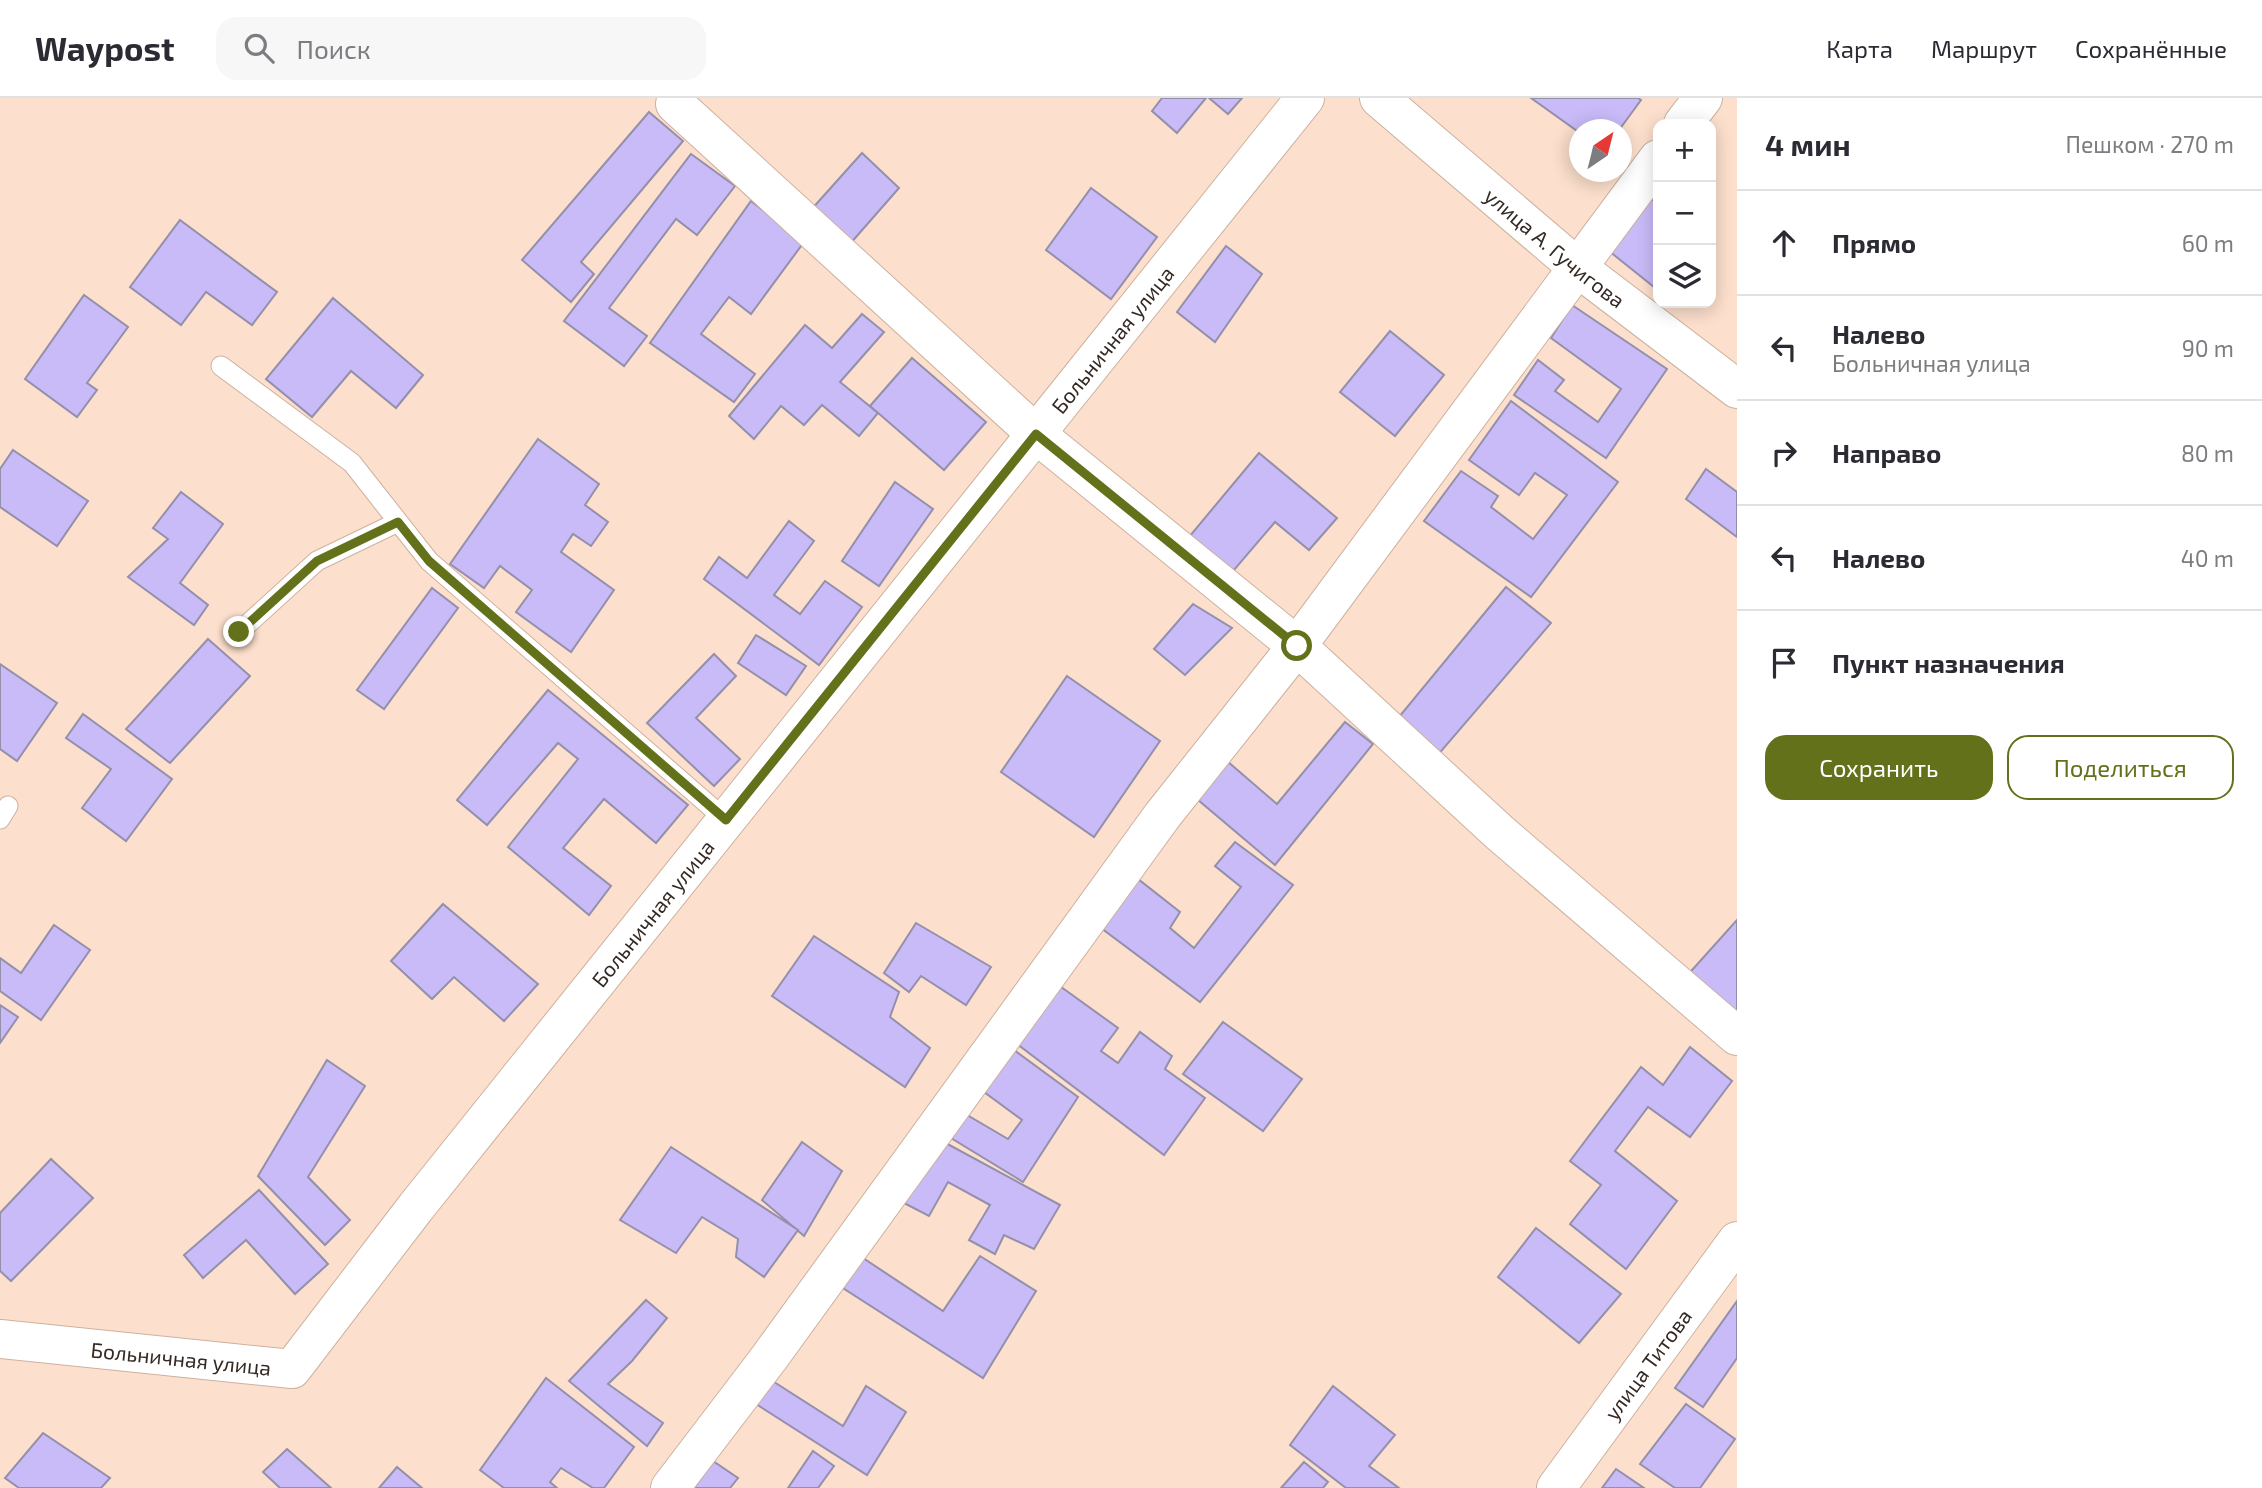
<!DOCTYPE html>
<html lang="ru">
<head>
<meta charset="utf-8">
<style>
  :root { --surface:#fff; --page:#f7f7f7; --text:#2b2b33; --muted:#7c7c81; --line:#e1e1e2; --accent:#64711b }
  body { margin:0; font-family:"Exo 2",sans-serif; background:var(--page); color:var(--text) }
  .controls { position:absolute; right:21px; top:21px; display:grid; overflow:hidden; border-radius:14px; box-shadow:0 4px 18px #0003 }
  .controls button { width:63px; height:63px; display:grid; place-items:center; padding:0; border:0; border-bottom:2px solid var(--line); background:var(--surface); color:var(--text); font:35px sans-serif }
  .compass { position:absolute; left:1569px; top:21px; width:63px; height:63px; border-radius:50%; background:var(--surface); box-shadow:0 4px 18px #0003; rotate:35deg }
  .stop { position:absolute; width:21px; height:21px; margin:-16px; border:5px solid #64711b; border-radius:50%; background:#fff }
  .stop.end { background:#64711b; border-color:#fff; box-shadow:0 2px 7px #0008 }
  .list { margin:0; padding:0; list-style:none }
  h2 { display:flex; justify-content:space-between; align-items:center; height:91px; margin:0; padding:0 28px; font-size:30px }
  h2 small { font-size:23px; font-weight:400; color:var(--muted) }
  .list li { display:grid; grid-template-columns:46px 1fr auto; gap:21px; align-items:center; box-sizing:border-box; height:105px; padding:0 28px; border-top:2px solid var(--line) }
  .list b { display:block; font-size:26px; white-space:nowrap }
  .list p { margin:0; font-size:23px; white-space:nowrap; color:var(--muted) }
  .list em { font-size:23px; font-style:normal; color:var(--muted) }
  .actions { display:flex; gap:14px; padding:21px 28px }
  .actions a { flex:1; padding:16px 0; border:2px solid var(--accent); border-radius:21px; text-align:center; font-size:24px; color:var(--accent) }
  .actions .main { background:var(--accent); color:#fff }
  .icon { flex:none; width:38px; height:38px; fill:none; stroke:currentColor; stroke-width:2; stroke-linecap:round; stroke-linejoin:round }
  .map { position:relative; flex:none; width:1737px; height:1390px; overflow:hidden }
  header { display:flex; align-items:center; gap:42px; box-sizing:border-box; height:98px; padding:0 35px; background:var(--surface); border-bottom:2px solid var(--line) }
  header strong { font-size:33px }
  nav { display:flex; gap:38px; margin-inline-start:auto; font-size:24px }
  .search { width:490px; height:63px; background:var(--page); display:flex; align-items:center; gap:18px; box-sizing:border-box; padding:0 24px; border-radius:21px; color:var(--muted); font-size:26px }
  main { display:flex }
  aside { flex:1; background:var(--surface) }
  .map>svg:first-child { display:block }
</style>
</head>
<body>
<header>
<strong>Waypost</strong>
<div class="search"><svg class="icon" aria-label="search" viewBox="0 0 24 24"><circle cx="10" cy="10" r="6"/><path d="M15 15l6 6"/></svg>Поиск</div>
<nav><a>Карта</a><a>Маршрут</a><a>Сохранённые</a></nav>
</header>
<main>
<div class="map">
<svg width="1737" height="1390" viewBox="0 0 1737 1390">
  <rect width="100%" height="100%" fill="#fcdfcc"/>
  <g fill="#c8bbf8" stroke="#948fab" stroke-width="2">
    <path d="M 1162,0 L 1206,0 L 1177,35 L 1152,13 Z"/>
    <path d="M 1209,0 L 1242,0 L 1228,16 Z"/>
    <path d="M 1531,0 L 1638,0 L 1641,2 L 1619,32 L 1580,32 L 1580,35 Z"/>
    <path d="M 649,14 L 683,43 L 581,164 L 594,176 L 571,204 L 522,162 Z"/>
    <path d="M 862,55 L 899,90 L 849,147 L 810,113 Z"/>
    <path d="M 691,56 L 735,88 L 697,137 L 676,121 L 609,210 L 647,238 L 624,268 L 564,223 Z"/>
    <path d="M 1091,90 L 1157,139 L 1111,201 L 1046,152 Z"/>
    <path d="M 1650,100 L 1658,106 L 1658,183 L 1654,189 L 1609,153 Z"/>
    <path d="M 751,103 L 804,144 L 751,216 L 729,199 L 701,236 L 755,276 L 734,304 L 650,245 Z"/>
    <path d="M 180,122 L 277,194 L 252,227 L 206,194 L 181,227 L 130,189 Z"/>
    <path d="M 1226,148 L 1262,176 L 1215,244 L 1177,214 Z"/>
    <path d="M 84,197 L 128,229 L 87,285 L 97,292 L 77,319 L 25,281 Z"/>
    <path d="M 333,200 L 423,277 L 396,310 L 351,273 L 312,319 L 266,281 Z"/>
    <path d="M 1572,207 L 1667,271 L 1606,360 L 1514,297 L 1538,262 L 1564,282 L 1555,293 L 1598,324 L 1621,291 L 1551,240 Z"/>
    <path d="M 862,216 L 884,234 L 840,284 L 878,315 L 859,338 L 822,307 L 804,327 L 781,308 L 754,341 L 729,318 L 805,227 L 832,250 Z"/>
    <path d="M 1390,233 L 1444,277 L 1395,338 L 1340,294 Z"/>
    <path d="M 912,260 L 986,324 L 944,372 L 870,308 Z"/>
    <path d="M 1511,303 L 1618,384 L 1531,499 L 1424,423 L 1461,373 L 1498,398 L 1491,409 L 1533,441 L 1567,397 L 1535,375 L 1519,397 L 1469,362 Z"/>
    <path d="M 538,341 L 599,386 L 585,407 L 608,424 L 591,448 L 573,436 L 561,454 L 614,492 L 571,554 L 516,514 L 532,492 L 500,468 L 484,490 L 450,466 Z"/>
    <path d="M 13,352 L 88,403 L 57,448 L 0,409 L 0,371 Z"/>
    <path d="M 1259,355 L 1337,420 L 1309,452 L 1275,424 L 1228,479 L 1184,445 Z"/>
    <path d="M 1706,371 L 1737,394 L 1737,439 L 1686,401 Z"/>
    <path d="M 895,384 L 933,411 L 879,488 L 842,463 Z"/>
    <path d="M 181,394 L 223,426 L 180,485 L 208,507 L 194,527 L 128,479 L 168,441 L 153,430 Z"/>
    <path d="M 789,423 L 814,443 L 774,497 L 800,516 L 825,483 L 862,509 L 819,567 L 704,481 L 719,459 L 747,480 Z"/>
    <path d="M 1506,489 L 1551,525 L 1437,658 L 1394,625 Z"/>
    <path d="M 432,490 L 458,510 L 384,611 L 357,592 Z"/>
    <path d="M 1193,506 L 1232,530 L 1185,577 L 1154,551 Z"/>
    <path d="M 756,537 L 806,568 L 786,597 L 738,565 Z"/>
    <path d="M 208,541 L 250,578 L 170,665 L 126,631 Z"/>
    <path d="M 714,556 L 736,578 L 696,620 L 740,661 L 714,688 L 647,625 Z"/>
    <path d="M 0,566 L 57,605 L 17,663 L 0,651 Z"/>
    <path d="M 1067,578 L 1160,643 L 1094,739 L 1001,674 Z"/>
    <path d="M 548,592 L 688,707 L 656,745 L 604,701 L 563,750 L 611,788 L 589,817 L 508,749 L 578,661 L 558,645 L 487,727 L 457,702 Z"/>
    <path d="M 83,616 L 172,681 L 126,743 L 82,710 L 111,671 L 66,640 Z"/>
    <path d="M 1345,624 L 1373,646 L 1275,767 L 1197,701 L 1227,663 L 1277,706 Z"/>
    <path d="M 1235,744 L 1293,787 L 1200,904 L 1101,830 L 1138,781 L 1180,814 L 1170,830 L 1194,850 L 1241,789 L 1215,768 Z"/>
    <path d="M 443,806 L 538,886 L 504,923 L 454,879 L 432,901 L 391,863 Z"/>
    <path d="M 1737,822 L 1737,927 L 1684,881 Z"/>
    <path d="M 916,825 L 991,869 L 966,907 L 921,878 L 909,894 L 884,875 Z"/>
    <path d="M 54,827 L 90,852 L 41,922 L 0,893 L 0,860 L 21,875 Z"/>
    <path d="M 814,838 L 899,894 L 890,919 L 930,950 L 905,989 L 772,898 Z"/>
    <path d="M 1057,886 L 1118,930 L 1101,953 L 1118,965 L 1140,934 L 1172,958 L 1165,971 L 1205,1000 L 1164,1057 L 1013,943 Z"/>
    <path d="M 0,907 L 18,919 L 0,945 Z"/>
    <path d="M 1223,924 L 1302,981 L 1263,1033 L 1183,976 Z"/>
    <path d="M 1010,949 L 1078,999 L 1023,1084 L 946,1037 L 962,1014 L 1008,1041 L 1022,1022 L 980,991 Z"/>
    <path d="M 1690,949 L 1732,983 L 1690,1039 L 1648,1009 L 1615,1053 L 1677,1103 L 1626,1171 L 1570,1126 L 1601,1087 L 1570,1063 L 1641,969 L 1663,987 Z"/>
    <path d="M 327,962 L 365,988 L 308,1079 L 350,1122 L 325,1147 L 258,1078 Z"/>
    <path d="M 942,1043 L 1060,1107 L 1034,1151 L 1004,1137 L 995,1156 L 969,1142 L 990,1107 L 948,1084 L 929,1118 L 904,1105 Z"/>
    <path d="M 802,1044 L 842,1073 L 804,1138 L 762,1102 Z"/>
    <path d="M 671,1049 L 798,1132 L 764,1179 L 736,1159 L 738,1141 L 702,1119 L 676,1155 L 620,1122 Z"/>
    <path d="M 51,1061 L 93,1100 L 11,1183 L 0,1173 L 0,1115 Z"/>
    <path d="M 259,1092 L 328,1166 L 295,1196 L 246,1142 L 203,1180 L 184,1157 Z"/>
    <path d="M 1536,1130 L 1621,1196 L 1579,1245 L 1498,1179 Z"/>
    <path d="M 857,1156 L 943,1213 L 980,1158 L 1036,1193 L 983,1280 L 835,1185 Z"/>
    <path d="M 646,1202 L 667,1220 L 632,1263 L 608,1286 L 663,1325 L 647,1348 L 569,1283 Z"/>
    <path d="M 1737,1203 L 1737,1260 L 1703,1309 L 1675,1290 Z"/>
    <path d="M 546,1280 L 634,1349 L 604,1390 L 593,1390 L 561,1370 L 550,1384 L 557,1390 L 504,1390 L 480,1372 Z"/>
    <path d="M 771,1282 L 843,1328 L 866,1288 L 906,1314 L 867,1377 L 756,1306 Z"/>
    <path d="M 1333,1288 L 1395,1337 L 1369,1368 L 1399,1390 L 1346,1390 L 1290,1347 Z"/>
    <path d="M 1686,1306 L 1735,1341 L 1700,1390 L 1675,1390 L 1640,1366 Z"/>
    <path d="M 43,1335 L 110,1380 L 101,1390 L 19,1390 L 5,1380 Z"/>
    <path d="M 287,1351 L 331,1390 L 280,1390 L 263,1374 Z"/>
    <path d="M 813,1353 L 834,1368 L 818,1390 L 788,1390 Z"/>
    <path d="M 713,1363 L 738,1380 L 730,1390 L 694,1390 Z"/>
    <path d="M 1304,1364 L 1328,1384 L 1323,1390 L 1281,1390 Z"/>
    <path d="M 397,1369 L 422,1390 L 379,1390 Z"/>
    <path d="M 1616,1371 L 1644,1390 L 1602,1390 Z"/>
  </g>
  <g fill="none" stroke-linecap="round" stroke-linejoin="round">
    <defs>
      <g id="lane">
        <path d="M 221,268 L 352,365 L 429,463 L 726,722"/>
        <path d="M 239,534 L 317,463 L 398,424"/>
        <path d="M 0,721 L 8,708"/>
      </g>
      <g id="street">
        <path id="s1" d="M 1379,0 L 1578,170 L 1737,291"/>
        <path d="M 675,6 L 1036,336 L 1297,548 L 1500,735 L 1737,938"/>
        <path d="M 1683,26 L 1703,0"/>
        <path id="s2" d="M 0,1241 L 292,1271 L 416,1109 L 1305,0"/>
        <path d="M 670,1390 L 769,1260 L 1162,718 L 1297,548 L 1658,61"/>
        <path id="s3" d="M 1556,1390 L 1737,1143"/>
      </g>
    </defs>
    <use href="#lane" stroke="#cdb19f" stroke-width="21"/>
    <use href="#street" stroke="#cdb19f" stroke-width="40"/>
    <use href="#lane" stroke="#fff" stroke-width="19"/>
    <use href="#street" stroke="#fff" stroke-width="38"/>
  </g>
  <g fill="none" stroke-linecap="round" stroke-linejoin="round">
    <path stroke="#64711b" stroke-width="9" d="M 239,534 L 317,463 L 398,424 L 429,463 L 726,722 L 1036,336 L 1297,548"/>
  </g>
  <g text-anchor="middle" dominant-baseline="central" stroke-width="6" stroke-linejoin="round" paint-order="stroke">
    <g font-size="21" fill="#352a23" stroke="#fcf0e8">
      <text stroke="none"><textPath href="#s1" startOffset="231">улица А. Гучигова</textPath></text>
      <text stroke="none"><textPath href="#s2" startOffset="1610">Больничная улица</textPath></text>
      <text stroke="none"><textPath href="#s2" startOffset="875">Больничная улица</textPath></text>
      <text stroke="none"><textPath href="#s2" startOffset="182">Больничная улица</textPath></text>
      <text stroke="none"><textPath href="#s3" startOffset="154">улица Титова</textPath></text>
    </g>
  </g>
</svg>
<div class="controls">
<button>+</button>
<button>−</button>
<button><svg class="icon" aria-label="layers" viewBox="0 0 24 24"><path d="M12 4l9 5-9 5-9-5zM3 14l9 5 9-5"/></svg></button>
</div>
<svg class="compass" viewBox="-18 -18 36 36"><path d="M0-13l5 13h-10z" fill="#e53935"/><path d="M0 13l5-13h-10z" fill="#7c7c81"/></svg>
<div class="stop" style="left:1297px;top:548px"></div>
<div class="stop end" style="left:239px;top:534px"></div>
</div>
<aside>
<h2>4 мин<small>Пешком · 270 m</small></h2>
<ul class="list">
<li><svg class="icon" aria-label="ahead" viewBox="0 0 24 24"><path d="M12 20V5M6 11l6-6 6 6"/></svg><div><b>Прямо</b></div><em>60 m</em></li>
<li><svg class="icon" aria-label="left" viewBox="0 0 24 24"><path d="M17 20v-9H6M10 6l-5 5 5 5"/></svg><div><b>Налево</b><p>Больничная улица</p></div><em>90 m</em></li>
<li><svg class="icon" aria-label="right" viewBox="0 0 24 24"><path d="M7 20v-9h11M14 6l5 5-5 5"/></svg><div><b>Направо</b></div><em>80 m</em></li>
<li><svg class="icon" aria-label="left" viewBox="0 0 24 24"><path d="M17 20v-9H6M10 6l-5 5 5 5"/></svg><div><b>Налево</b></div><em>40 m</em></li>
<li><svg class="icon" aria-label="arrive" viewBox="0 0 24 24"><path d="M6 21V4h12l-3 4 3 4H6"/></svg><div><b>Пункт назначения</b></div></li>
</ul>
<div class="actions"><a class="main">Сохранить</a><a>Поделиться</a></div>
</aside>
</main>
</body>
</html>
